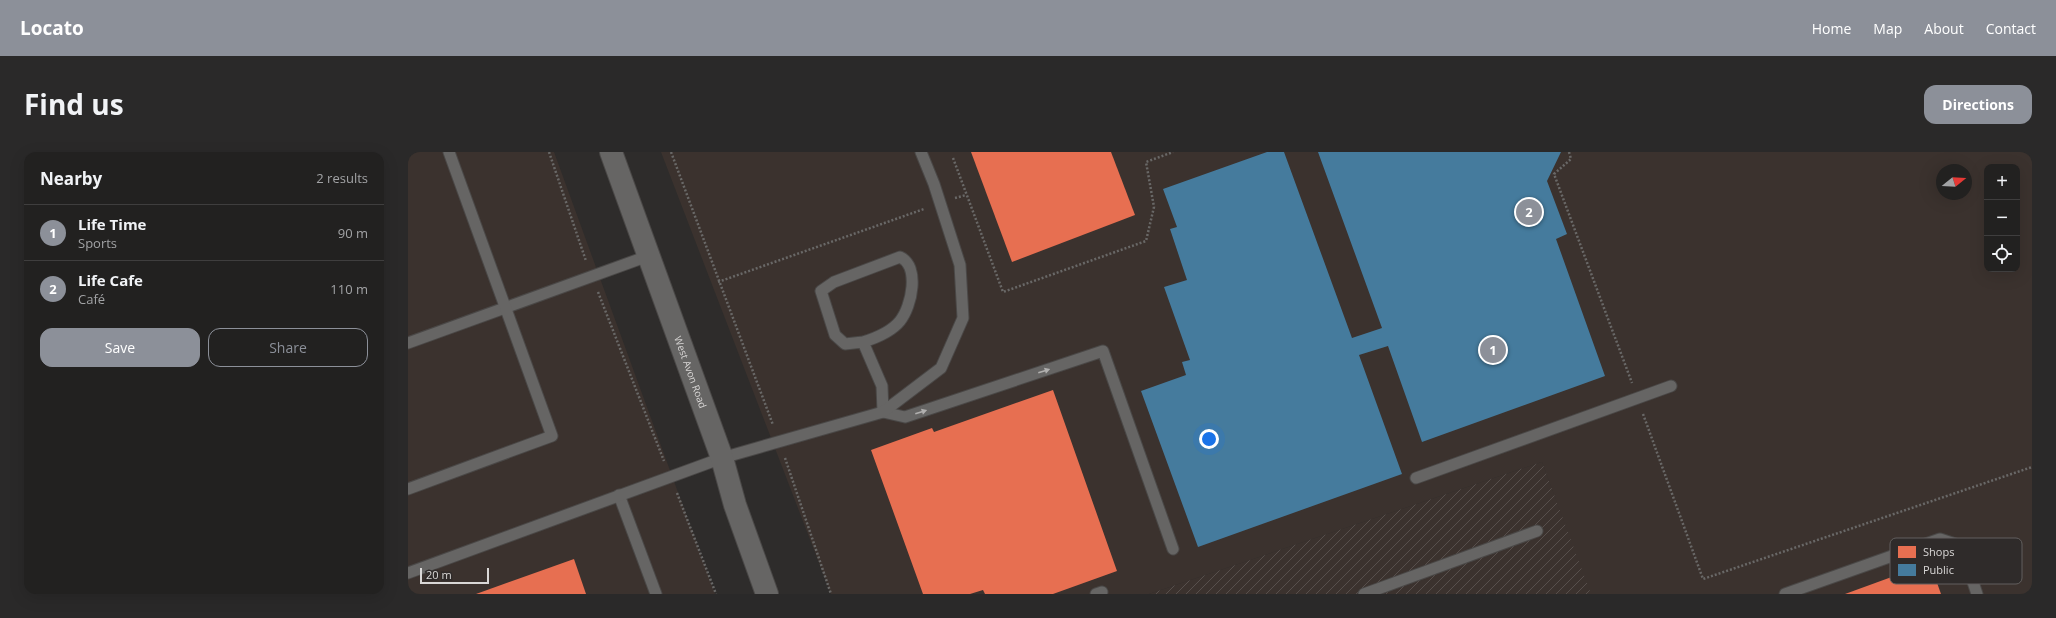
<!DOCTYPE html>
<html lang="en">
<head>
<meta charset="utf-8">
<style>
  :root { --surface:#222120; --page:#2a2929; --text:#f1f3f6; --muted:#a2a3a5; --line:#3f3e3e; --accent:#8c9099 }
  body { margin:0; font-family:"Open Sans",sans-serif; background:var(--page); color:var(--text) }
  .controls { position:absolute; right:12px; top:12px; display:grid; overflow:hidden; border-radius:8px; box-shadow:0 4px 16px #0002 }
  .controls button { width:36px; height:36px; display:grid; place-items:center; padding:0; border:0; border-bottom:1px solid var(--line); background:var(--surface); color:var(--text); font:20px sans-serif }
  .compass { position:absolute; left:1528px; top:12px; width:36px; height:36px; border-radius:50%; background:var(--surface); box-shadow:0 4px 16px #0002; rotate:72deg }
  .scale { position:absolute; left:12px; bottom:10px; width:69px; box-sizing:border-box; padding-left:4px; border:2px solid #dad8d7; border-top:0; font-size:11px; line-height:14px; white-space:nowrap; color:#dad8d7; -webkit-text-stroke:3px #2f2b2a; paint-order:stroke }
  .you { position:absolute; left:801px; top:287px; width:14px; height:14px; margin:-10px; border:3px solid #fff; border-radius:50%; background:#1a73e8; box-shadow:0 0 0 6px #1a73e833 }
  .badge { display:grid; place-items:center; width:26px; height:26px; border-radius:50%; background:var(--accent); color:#fff; font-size:13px; font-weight:700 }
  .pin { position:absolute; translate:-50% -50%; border:2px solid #fff; box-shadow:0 1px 4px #0006 }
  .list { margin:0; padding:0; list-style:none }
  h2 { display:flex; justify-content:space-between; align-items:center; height:52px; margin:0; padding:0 16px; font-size:17px }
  h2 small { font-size:13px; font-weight:400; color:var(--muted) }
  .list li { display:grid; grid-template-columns:26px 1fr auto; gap:12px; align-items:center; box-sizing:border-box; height:56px; padding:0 16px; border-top:1px solid var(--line) }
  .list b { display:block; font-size:15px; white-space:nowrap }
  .list p { margin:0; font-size:13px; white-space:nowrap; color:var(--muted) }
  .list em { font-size:13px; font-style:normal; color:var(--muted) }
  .actions { display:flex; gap:8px; padding:12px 16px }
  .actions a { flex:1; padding:9px 0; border:1px solid var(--accent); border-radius:12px; text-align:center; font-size:14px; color:var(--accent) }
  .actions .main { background:var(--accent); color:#fff }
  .icon { flex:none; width:22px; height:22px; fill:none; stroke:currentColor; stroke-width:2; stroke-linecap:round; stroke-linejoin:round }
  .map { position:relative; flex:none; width:1624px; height:442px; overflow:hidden; border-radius:12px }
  header { display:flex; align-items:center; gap:24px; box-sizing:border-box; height:56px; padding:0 20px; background:var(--accent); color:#fff }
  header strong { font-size:19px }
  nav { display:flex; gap:22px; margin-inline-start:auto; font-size:14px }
  .intro { display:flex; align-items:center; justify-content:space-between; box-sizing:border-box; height:96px; padding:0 24px }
  h1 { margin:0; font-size:28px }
  .button { padding:10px 18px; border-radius:12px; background:var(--accent); color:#fff; font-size:14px; font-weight:700 }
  main { display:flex; gap:24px; padding:0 24px }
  aside { flex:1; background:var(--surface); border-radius:12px; box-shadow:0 4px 16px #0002 }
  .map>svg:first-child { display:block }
</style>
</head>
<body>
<header>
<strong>Locato</strong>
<nav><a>Home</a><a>Map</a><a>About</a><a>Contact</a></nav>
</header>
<div class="intro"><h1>Find us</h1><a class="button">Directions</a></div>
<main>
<aside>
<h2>Nearby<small>2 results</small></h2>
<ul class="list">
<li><span class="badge">1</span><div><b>Life Time</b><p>Sports</p></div><em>90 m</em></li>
<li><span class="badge">2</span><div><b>Life Cafe</b><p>Café</p></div><em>110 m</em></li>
</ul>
<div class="actions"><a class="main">Save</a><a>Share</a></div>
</aside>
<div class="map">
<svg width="1624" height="442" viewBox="0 0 1624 442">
  <defs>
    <pattern id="industrial-furrows" width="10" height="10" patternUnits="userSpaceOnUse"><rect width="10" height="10" fill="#3b322e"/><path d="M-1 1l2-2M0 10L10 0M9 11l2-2" fill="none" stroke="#574f4c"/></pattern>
  </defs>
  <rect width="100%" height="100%" fill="#2e2c2b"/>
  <g fill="#3b322e" fill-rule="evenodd">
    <path d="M 0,0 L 146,0 L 307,442 L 0,442 Z"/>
    <path d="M 253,0 L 1624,0 L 1624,442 L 1182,442 L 1134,310 L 741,442 L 423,442 ZM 1579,15 L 1609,15 L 1609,117 L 1579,117 ZM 1534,18 L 1558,18 L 1558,42 L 1534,42 Z"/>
  </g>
  <path fill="url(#industrial-furrows)" d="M 1134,310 L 1183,442 L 741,442 Z"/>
  <g fill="#e76f51">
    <path d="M 563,0 L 703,0 L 727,63 L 604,110 Z"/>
    <path d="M 645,238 L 709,419 L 645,442 L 577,442 L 575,438 L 562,442 L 515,442 L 463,298 L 524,276 L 526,280 Z"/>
    <path d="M 166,407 L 178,442 L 68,442 Z"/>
    <path d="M 1522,411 L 1533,442 L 1437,442 Z"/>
  </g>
  <path fill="#457b9d" d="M 859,0 L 876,0 L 944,186 L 974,176 L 910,0 L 1153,0 L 1139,29 L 1159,82 L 1148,87 L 1197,224 L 1014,290 L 980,194 L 951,203 L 994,322 L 790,395 L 733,239 L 778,223 L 774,210 L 782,208 L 756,135 L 779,128 L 762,77 L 769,75 L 755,37 Z"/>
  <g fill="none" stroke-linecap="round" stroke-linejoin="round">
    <defs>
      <g id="service">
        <path d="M 455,190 C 468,186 483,180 492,169 C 504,154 512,114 492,105 L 426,130 L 413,139 L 427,183 L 437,192 L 455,190 L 474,234 L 475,260 L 497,265 L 695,199 L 765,397"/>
        <path d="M 0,191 L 240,104"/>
        <path d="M 1008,326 L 1263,234"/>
        <path d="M 0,337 L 144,284 L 41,0"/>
        <path d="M 211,343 L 248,442"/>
        <path d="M 0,421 L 314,306 L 475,260 L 533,216 L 555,166 L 552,113 L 526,32 L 513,0"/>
        <path d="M 688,442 L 694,440"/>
        <path d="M 956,442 L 1129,379"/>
        <path d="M 1377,442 L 1532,387 L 1553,394 L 1569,442"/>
      </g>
      <g id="secondary">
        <path id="s1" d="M 203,0 L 314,306 L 327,353 L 359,442"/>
      </g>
    </defs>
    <use href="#service" stroke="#4a4847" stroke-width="13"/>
    <use href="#secondary" stroke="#4a4847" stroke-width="24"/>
    <g stroke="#696867" stroke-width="2.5" stroke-dasharray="2 2" stroke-linecap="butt">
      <path d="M 141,0 L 178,109"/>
      <path d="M 263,0 L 365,273"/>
      <path d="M 1161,0 L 1163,7 L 1146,22 L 1224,231"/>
      <path d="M 545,6 L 595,140 L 738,89 L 746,55 L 738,10 L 765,0"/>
      <path d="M 547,46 L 558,43"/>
      <path d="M 310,130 L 516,57"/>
      <path d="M 190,140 L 256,309"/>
      <path d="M 1235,262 L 1295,427 L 1624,315"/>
      <path d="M 377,306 L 423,442"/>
      <path d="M 269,341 L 308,442"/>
    </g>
    <use href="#service" stroke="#666564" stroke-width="11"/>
    <use href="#secondary" stroke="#666564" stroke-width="22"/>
  </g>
  <defs><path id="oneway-solid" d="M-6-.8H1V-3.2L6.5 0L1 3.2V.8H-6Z"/></defs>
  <g fill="#b1b0af">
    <use href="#oneway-solid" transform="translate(636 219) rotate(-18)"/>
    <use href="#oneway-solid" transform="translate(513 260) rotate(-18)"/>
  </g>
  <g text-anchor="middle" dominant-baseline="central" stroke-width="4" stroke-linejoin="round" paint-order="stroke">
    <g font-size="10" fill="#dad8d7" stroke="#2f2b2a">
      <text stroke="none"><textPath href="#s1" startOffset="234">West Avon Road</textPath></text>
    </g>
  </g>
  <rect x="1482" y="386" width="132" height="46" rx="6" fill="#2f2b2a" stroke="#625f5e" stroke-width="1"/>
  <rect x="1490" y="394" width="18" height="12" fill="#e76f51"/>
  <rect x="1490" y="412" width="18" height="12" fill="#457b9d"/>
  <g font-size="11" fill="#dad8d7">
    <text x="1515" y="404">Shops</text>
    <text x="1515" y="422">Public</text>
  </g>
</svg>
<div class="controls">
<button>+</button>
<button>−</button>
<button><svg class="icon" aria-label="locate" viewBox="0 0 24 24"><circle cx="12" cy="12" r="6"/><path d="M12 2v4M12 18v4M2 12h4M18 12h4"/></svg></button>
</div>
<svg class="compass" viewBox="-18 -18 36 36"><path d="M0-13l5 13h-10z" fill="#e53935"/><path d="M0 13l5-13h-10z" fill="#a2a3a5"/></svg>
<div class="scale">20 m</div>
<div class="you"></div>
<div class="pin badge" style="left:1085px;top:198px">1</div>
<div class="pin badge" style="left:1121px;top:60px">2</div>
</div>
</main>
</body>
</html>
